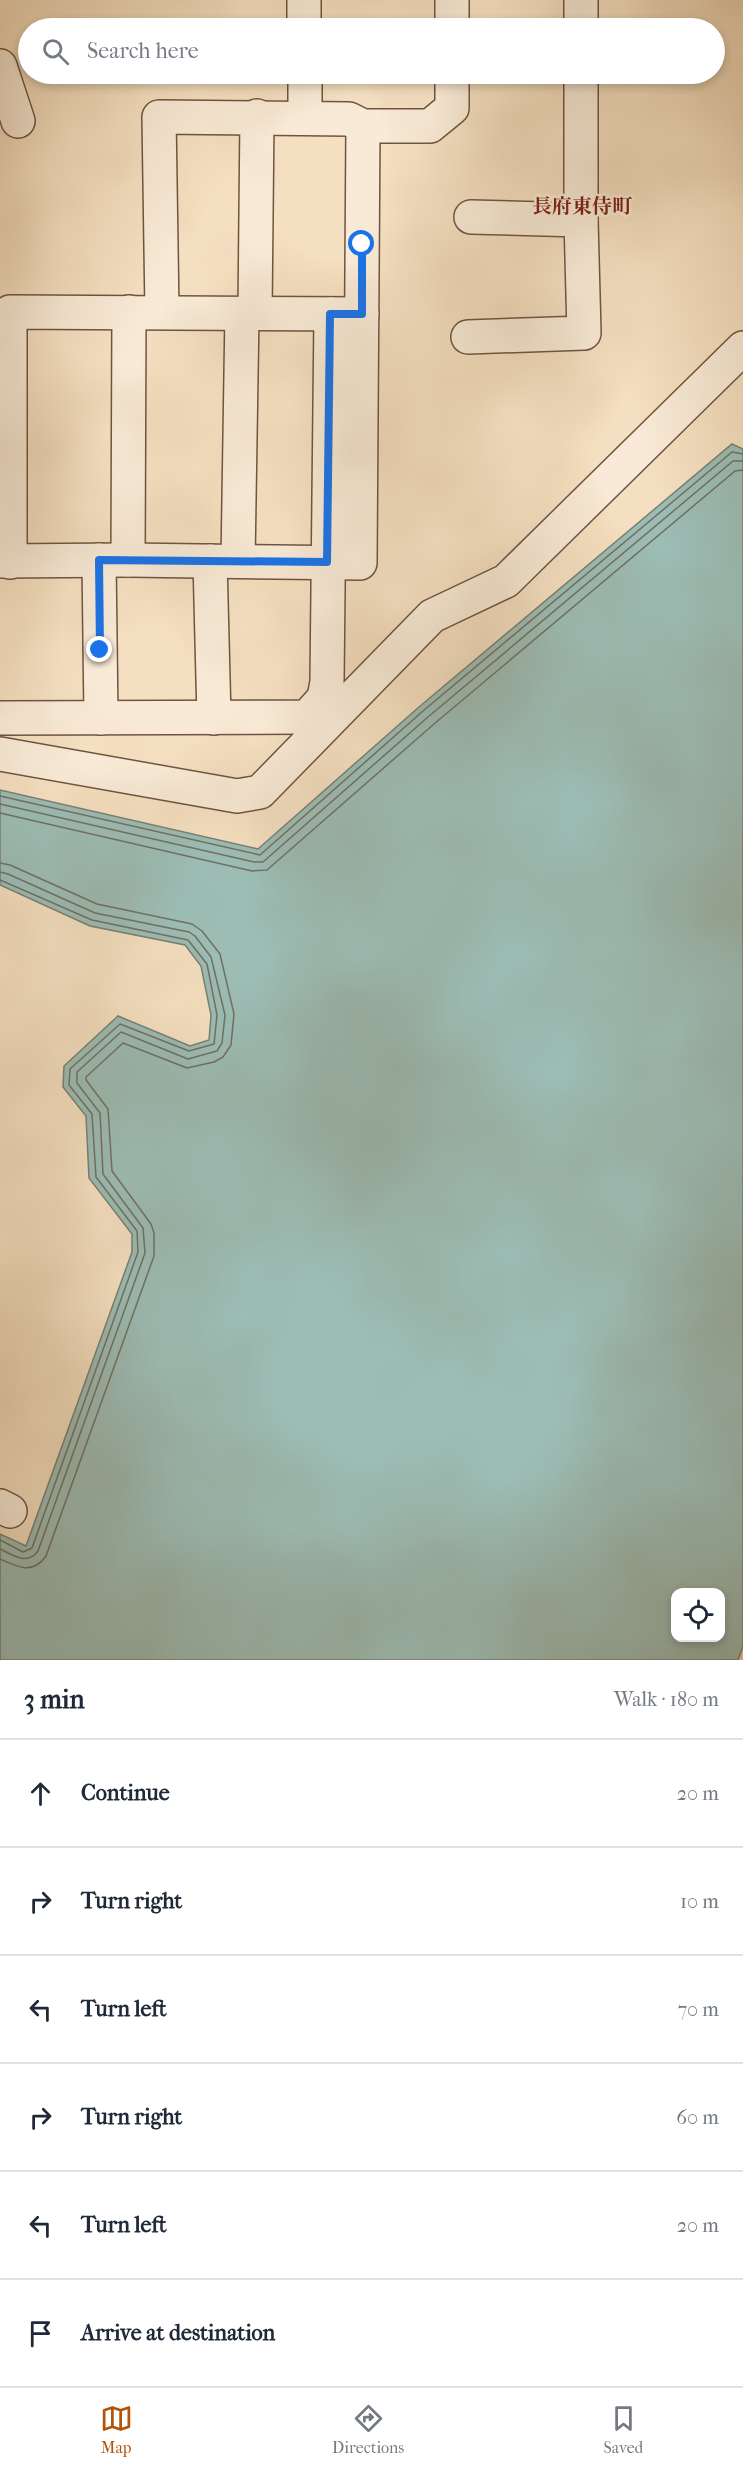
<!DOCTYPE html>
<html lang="en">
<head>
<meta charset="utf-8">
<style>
  :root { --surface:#fff; --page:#f6f6f7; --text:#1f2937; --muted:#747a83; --line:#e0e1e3; --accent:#b45309 }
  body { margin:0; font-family:"IM FELL French Canon","Noto Serif JP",serif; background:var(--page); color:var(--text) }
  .controls { position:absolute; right:18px; bottom:18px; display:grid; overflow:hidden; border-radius:12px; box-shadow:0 3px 9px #0003 }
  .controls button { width:54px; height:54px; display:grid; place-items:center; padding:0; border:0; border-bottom:2px solid var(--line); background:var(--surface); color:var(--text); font:30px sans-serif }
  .stop { position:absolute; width:18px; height:18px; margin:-14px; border:4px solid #1a73e8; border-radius:50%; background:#fff }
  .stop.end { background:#1a73e8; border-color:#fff; box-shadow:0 2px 6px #0008 }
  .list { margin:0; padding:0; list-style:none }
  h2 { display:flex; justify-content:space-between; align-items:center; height:78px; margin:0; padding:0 24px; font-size:26px }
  h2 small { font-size:20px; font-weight:400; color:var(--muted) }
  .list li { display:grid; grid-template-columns:39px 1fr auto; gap:18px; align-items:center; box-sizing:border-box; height:108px; padding:0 24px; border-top:2px solid var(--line) }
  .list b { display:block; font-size:22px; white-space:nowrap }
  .list em { font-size:20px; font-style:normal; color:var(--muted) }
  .icon { flex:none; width:33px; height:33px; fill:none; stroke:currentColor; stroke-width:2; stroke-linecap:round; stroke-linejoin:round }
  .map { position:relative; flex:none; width:743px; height:1660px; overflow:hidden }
  .search { position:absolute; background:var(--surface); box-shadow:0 3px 9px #0003; left:18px; right:18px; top:18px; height:66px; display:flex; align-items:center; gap:15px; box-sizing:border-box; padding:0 21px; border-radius:33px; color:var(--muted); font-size:22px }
  .sheet { height:726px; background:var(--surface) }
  nav { display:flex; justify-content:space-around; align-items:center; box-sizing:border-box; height:84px; border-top:2px solid var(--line); background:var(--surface); font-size:16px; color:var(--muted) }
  nav a { display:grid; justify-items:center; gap:3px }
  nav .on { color:var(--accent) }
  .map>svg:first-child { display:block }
</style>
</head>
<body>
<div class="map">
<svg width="743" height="1660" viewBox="0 0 743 1660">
  <rect width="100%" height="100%" fill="#f4dfc0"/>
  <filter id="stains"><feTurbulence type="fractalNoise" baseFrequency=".00333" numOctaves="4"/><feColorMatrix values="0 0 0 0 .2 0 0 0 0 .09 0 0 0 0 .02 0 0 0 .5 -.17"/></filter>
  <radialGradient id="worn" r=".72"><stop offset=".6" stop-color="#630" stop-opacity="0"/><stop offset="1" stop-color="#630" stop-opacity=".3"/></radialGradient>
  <path fill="#9cbcb4" stroke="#788074" stroke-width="1.5" fill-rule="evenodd" d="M 732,444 L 743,449 L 743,1646 L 738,1660 L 0,1660 L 0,1534 L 26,1546 L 132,1252 L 132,1234 L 89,1178 L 86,1116 L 63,1087 L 64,1066 L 118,1016 L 190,1046 L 209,1040 L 211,1015 L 201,966 L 185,945 L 90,926 L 0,885 L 0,790 L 258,849 L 419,707 ZM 676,1592 L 720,1592 L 720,1638 L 676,1638 Z"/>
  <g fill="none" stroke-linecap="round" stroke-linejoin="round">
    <g stroke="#707064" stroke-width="1.5">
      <path d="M 0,796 L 260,855 L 423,711 L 732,452 L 743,454"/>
      <path d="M 0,804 L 254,862 L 263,862 L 428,717 L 733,461 L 743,461"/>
      <path d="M 0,813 L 252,871 L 267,870 L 434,724 L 735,471 L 743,470"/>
      <path d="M 0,863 L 10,865 L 97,904 L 192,924 L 202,931 L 220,954 L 234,1014 L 231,1045 L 223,1057 L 214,1062 L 187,1068 L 123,1043 L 86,1077 L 86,1080 L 108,1109 L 112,1171 L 151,1224 L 154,1233 L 154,1256 L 46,1556 C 33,1575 17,1567 0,1559"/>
      <path d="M 0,872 L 8,874 L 95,913 L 189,932 L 195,936 L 211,957 L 225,1015 L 222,1043 L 217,1051 L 188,1059 L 121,1032 L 77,1072 L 77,1083 L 100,1113 L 103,1174 L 143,1228 L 145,1253 L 38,1551 C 27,1566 13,1555 0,1549"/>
      <path d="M 0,880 L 92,920 L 188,940 L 207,964 L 217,1015 L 214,1044 L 189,1051 L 120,1024 L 70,1069 L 69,1085 L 92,1114 L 96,1177 L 137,1231 L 138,1252 L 32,1548 L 23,1552 L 0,1540"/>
    </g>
    <defs>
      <g id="minor">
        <path d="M 304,0 L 304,28"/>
        <path d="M 452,0 L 452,28"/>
        <path d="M 581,28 L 581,0"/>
        <path d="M 0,66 L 18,121"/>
        <path d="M 305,74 L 305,118"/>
        <path d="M 471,217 L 581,220"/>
        <path d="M 162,312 L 159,117 L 349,119 L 363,126 L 430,126 L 452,108 L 452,74"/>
        <path d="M 255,313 L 257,116"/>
        <path d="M 468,337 L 584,333 L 581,220 L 581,74"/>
        <path d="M 99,560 L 101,718"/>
        <path d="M 128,560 L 129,312"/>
        <path d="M 0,561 L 128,560 L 360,563 L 363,126"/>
        <path d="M 210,561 L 214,718"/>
        <path d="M 238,561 L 242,313"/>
        <path d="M 10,562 L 10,312 L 362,314"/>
        <path d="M 324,698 L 327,682 L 331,314"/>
        <path d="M 0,718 L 307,717 L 324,698 L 335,704"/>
        <path d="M 0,754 L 237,796 L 260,792 L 432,616 L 506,581 L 743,348"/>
        <path d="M 0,1506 L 10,1511"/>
      </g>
    </defs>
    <use href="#minor" stroke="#6f5440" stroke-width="36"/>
    <use href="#minor" stroke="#f8ead6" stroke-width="33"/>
  </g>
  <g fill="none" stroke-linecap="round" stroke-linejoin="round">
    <path stroke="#1a73e8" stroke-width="8" d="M 100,650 L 99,560 L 327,562 L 330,314 L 362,314 L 362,244"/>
  </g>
  <g text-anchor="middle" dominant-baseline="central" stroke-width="5" stroke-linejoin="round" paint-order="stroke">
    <g font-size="20" font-weight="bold" fill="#7a1f14" stroke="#f8ead6">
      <text x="582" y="206">長府東侍町</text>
    </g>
  </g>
  <rect width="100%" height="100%" filter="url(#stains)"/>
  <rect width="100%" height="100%" fill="url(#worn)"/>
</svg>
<div class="controls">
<button><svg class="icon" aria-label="locate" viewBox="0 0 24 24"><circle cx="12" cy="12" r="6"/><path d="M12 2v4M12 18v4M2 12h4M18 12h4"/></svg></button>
</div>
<div class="stop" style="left:362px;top:244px"></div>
<div class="stop end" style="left:100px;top:650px"></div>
<div class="search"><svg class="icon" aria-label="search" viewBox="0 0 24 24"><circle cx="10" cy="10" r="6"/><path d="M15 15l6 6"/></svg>Search here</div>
</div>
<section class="sheet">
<h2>3 min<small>Walk · 180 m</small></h2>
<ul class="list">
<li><svg class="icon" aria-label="ahead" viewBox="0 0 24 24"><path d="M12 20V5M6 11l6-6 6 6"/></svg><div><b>Continue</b></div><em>20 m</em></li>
<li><svg class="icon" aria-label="right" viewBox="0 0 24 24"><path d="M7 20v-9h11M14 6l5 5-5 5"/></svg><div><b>Turn right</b></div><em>10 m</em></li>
<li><svg class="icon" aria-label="left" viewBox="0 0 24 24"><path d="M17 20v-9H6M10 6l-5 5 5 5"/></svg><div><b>Turn left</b></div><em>70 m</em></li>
<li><svg class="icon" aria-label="right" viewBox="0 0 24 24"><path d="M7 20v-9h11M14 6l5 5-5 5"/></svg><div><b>Turn right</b></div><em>60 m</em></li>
<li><svg class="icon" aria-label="left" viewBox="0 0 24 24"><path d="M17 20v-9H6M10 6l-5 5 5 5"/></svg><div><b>Turn left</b></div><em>20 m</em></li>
<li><svg class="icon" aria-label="arrive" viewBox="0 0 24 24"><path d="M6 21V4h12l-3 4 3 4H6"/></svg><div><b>Arrive at destination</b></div></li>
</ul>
</section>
<nav>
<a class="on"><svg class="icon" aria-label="map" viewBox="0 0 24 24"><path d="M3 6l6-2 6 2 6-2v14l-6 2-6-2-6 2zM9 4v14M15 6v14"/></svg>Map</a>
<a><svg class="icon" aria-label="directions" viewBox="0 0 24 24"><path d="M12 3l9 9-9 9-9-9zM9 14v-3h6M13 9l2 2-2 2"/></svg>Directions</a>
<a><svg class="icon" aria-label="saved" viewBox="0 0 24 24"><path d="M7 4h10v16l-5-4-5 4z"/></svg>Saved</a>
</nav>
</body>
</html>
